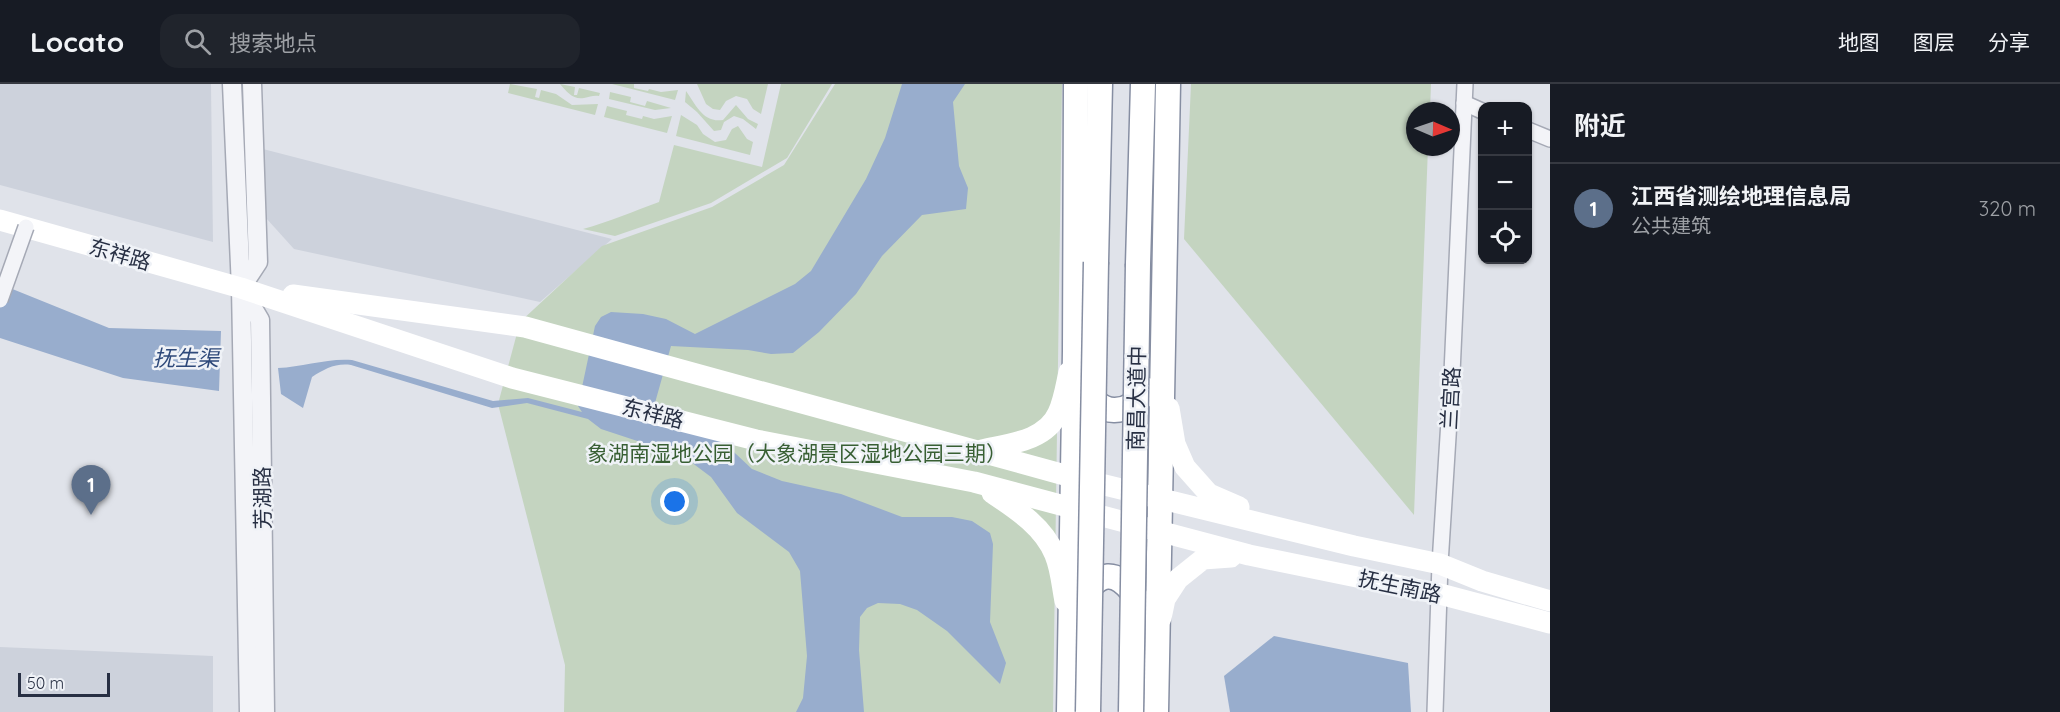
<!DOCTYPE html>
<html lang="zh">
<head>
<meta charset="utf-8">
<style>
  :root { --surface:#171b24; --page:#20242c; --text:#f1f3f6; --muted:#9ea1a6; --line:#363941; --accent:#0f766e }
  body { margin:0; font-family:Quicksand,"Noto Sans SC",sans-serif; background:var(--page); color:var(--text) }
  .controls { position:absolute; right:18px; top:18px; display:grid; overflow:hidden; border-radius:12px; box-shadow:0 2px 4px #0004 }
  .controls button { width:54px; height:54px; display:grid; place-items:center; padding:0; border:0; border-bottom:2px solid var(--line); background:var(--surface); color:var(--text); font:30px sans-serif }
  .compass { position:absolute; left:1406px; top:18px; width:54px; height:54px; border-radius:50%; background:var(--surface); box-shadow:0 2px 4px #0004; rotate:92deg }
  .scale { position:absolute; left:18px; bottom:15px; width:92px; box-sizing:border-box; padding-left:6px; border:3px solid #272f43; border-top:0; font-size:16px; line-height:21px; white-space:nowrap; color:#272f43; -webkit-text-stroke:4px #eff2f7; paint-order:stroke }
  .you { position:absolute; left:675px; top:418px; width:21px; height:21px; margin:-15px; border:4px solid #fff; border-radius:50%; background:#1a73e8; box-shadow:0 0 0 9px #1a73e833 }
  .badge { display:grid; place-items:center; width:39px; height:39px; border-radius:50%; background:var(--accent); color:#fff; font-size:20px; font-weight:700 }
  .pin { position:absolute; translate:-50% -50px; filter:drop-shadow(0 2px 3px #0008) }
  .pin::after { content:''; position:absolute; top:32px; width:21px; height:18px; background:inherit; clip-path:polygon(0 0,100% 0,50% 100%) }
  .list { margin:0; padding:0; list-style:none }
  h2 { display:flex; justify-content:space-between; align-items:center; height:78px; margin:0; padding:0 24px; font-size:26px }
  h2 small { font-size:20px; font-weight:400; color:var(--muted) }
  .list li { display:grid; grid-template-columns:39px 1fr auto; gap:18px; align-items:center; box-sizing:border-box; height:90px; padding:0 24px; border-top:2px solid var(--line) }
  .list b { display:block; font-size:22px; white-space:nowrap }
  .list p { margin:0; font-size:20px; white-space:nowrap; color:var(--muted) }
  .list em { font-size:20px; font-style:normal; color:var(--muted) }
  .icon { flex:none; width:33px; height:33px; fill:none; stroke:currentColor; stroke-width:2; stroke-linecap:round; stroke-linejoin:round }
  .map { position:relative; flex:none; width:1550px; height:628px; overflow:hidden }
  header { display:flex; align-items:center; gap:36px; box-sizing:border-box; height:84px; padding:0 30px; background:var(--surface); border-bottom:2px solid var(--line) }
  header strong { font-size:28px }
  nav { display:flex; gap:33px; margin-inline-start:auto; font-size:21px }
  .search { width:420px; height:54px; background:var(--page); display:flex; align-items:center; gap:15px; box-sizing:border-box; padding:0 21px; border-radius:18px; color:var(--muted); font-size:22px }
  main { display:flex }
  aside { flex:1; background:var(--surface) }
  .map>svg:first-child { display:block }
</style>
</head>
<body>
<header>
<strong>Locato</strong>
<div class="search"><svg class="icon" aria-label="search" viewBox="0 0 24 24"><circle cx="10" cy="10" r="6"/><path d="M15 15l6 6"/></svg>搜索地点</div>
<nav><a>地图</a><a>图层</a><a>分享</a></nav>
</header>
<main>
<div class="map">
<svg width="1550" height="628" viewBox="0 0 1550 628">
  <rect width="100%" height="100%" fill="#e0e3ea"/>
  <g fill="#cdd2dc">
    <path d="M 0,0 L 211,0 L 213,158 L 0,101 Z"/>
    <path d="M 263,65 L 612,155 L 540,218 L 294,165 L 266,134 Z"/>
    <path d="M 0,563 L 213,572 L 213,628 L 0,628 Z"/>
  </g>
  <g fill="#c4d4c0">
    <path d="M 510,0 L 537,5 L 535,13 L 539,14 L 541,6 L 556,10 L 572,21 L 598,20 L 595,31 L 508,9 Z"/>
    <path d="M 560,0 L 575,3 L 574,11 L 577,11 L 579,4 L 600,9 L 599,12 C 593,11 590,13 584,14 C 573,16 567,8 560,0 Z"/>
    <path d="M 612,0 L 634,0 L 634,4 L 648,7 L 649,5 L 661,8 L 678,6 L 675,16 Z"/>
    <path d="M 697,0 L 768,0 L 761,30 L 753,25 L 747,15 L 736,12 L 726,17 L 720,26 L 713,25 L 706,20 Z"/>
    <path d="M 781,0 L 832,0 L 787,74 L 711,119 L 615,152 L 583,145 C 609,138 634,127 659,118 L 674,61 L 762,83 Z"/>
    <path d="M 835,0 L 1062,0 L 1053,628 L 564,628 L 565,581 L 498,320 L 520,238 L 602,162 L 712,123 L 784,81 Z"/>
    <path d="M 1191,0 L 1431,0 L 1430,27 L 1415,27 L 1415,63 L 1428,63 L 1414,431 L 1184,155 Z"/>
    <path d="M 686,7 C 696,21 703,39 723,36 L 736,21 L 748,35 L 758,40 L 756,45 L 743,35 L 734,32 L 724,38 L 721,46 L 714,47 L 697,28 L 685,18 Z"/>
    <path d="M 610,8 L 631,13 L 630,18 L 645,22 L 647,17 L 671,24 L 655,26 L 609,15 Z"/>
    <path d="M 607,22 L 627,27 L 626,31 L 642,35 L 643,32 L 654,35 L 672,32 L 667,49 L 604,33 Z"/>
    <path d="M 681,31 L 697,41 L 703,50 L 715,58 L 726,56 L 732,45 L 738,42 L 747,55 L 753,58 L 750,71 L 676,52 Z"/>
  </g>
  <g fill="#98adcd">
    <path d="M 902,0 L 965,0 L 953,18 L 959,82 L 968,104 L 966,125 L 922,131 L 882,172 L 856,210 L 819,248 L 793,269 L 771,270 L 748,266 L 671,262 L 651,333 L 720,355 L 752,385 L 782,397 L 841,410 L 902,433 L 952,433 L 972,437 L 990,449 L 993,460 L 990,538 L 1006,579 L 1000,600 L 947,547 L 917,526 L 900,520 L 878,519 L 867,524 L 860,533 L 859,566 L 864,628 L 796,628 L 803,614 L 807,572 L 800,487 L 789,468 L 737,429 L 711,393 L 683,372 L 601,345 L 588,335 L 527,319 L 492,324 L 351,281 C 335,279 325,285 312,293 L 303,324 L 281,310 L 278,284 C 303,283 327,274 352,276 L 493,317 L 528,314 L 582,328 L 578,322 L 595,242 L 601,233 L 611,228 L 643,230 L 666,235 L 695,250 L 795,200 L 811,187 L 866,95 L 885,54 Z"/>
    <path d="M 0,200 L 109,244 L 221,247 L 219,307 L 123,294 L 0,254 Z"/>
    <path d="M 1274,552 L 1408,579 L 1411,628 L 1230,628 L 1224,592 Z"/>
  </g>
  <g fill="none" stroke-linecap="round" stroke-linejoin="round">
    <defs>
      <g id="minor">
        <path d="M 1464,19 L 1482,27"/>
        <path d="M 1528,46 L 1550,55"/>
        <path d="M 1435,628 L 1440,480 L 1452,289 L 1465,0"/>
      </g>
      <g id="tertiary">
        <path d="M 232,0 L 241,204 L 249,628"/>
        <path d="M 252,0 L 258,178 L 241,204 L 260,236 L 265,628"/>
      </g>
      <g id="trunk">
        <path d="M 1096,178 L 1100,0"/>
        <path d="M 1138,180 L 1143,0"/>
        <path d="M 1086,301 C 1098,335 1128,332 1148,306"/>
        <path d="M 1081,515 C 1084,508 1088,505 1093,500 C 1113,480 1132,504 1141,522"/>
        <path d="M 1069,628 L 1075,267 L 1076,0"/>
        <path d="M 1156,628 L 1168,0"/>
      </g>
    </defs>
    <use href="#minor" stroke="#a5a9b5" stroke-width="18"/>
    <use href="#tertiary" stroke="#a5a9b5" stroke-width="21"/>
    <use href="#trunk" stroke="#868ea2" stroke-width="27"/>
    <use href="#minor" stroke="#f3f4f8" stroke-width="15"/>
    <use href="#tertiary" stroke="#f3f4f8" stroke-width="18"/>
    <g stroke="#fff" stroke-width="21">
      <path d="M 0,136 L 241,204 L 512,294 L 756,356 L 974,398 L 1249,471 L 1440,510 L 1550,539"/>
      <path d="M 293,211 L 525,243 L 1072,393 L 1354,462 L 1440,480 L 1482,497 L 1550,517"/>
      <path d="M 1169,324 L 1175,360 L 1185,383 L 1209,410 L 1239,423"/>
      <path d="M 982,366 C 1008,360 1046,357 1058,329 C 1064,316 1066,301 1069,288"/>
      <path d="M 992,409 C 1016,425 1044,443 1055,471 C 1061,485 1062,503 1065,517"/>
      <path d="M 1161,534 L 1165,515 L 1178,495 L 1203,475 L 1231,473"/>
    </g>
    <use href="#trunk" stroke="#fff" stroke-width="24"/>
    <defs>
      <path id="minor-bridge" d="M 0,216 L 26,143"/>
      <g id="trunk-bridge">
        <path d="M 1088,628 L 1096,178"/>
        <path d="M 1131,628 L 1138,180"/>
      </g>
    </defs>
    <use href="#minor-bridge" stroke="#a5a9b5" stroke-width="18" stroke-linecap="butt"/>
    <use href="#trunk-bridge" stroke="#868ea2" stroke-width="27" stroke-linecap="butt"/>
    <use href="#minor-bridge" stroke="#f3f4f8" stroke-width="15"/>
    <use href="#trunk-bridge" stroke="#fff" stroke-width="24"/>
  </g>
  <g text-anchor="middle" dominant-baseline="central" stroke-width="5" stroke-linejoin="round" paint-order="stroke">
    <g font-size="21" fill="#272f43" stroke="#eff2f7">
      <text transform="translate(120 170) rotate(16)">东祥路</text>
      <text transform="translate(1136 314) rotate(-89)">南昌大道中</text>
      <text transform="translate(1450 314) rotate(-87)">兰宫路</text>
      <text transform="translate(653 329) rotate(14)">东祥路</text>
      <text transform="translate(262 414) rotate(-91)">芳湖路</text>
      <text transform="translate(1400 502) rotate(12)">抚生南路</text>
    </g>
    <g font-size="21" fill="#385f33" stroke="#eff2f7">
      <text x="797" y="369">象湖南湿地公园（大象湖景区湿地公园三期）</text>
    </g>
    <g font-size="22" font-style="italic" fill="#2e497a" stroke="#eff2f7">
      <text x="186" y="274">抚生渠</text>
    </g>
  </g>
</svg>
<div class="controls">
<button>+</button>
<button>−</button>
<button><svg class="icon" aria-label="locate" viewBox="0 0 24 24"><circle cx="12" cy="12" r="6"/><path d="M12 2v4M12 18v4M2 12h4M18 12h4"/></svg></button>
</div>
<svg class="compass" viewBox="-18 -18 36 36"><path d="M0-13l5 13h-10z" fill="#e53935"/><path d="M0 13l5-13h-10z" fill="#9ea1a6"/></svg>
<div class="scale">50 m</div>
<div class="you"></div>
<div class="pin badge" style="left:91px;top:431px;background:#5c6f8a">1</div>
</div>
<aside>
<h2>附近<small></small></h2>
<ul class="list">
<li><span class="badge" style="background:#5c6f8a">1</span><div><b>江西省测绘地理信息局</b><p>公共建筑</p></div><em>320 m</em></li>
</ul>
</aside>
</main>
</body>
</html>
